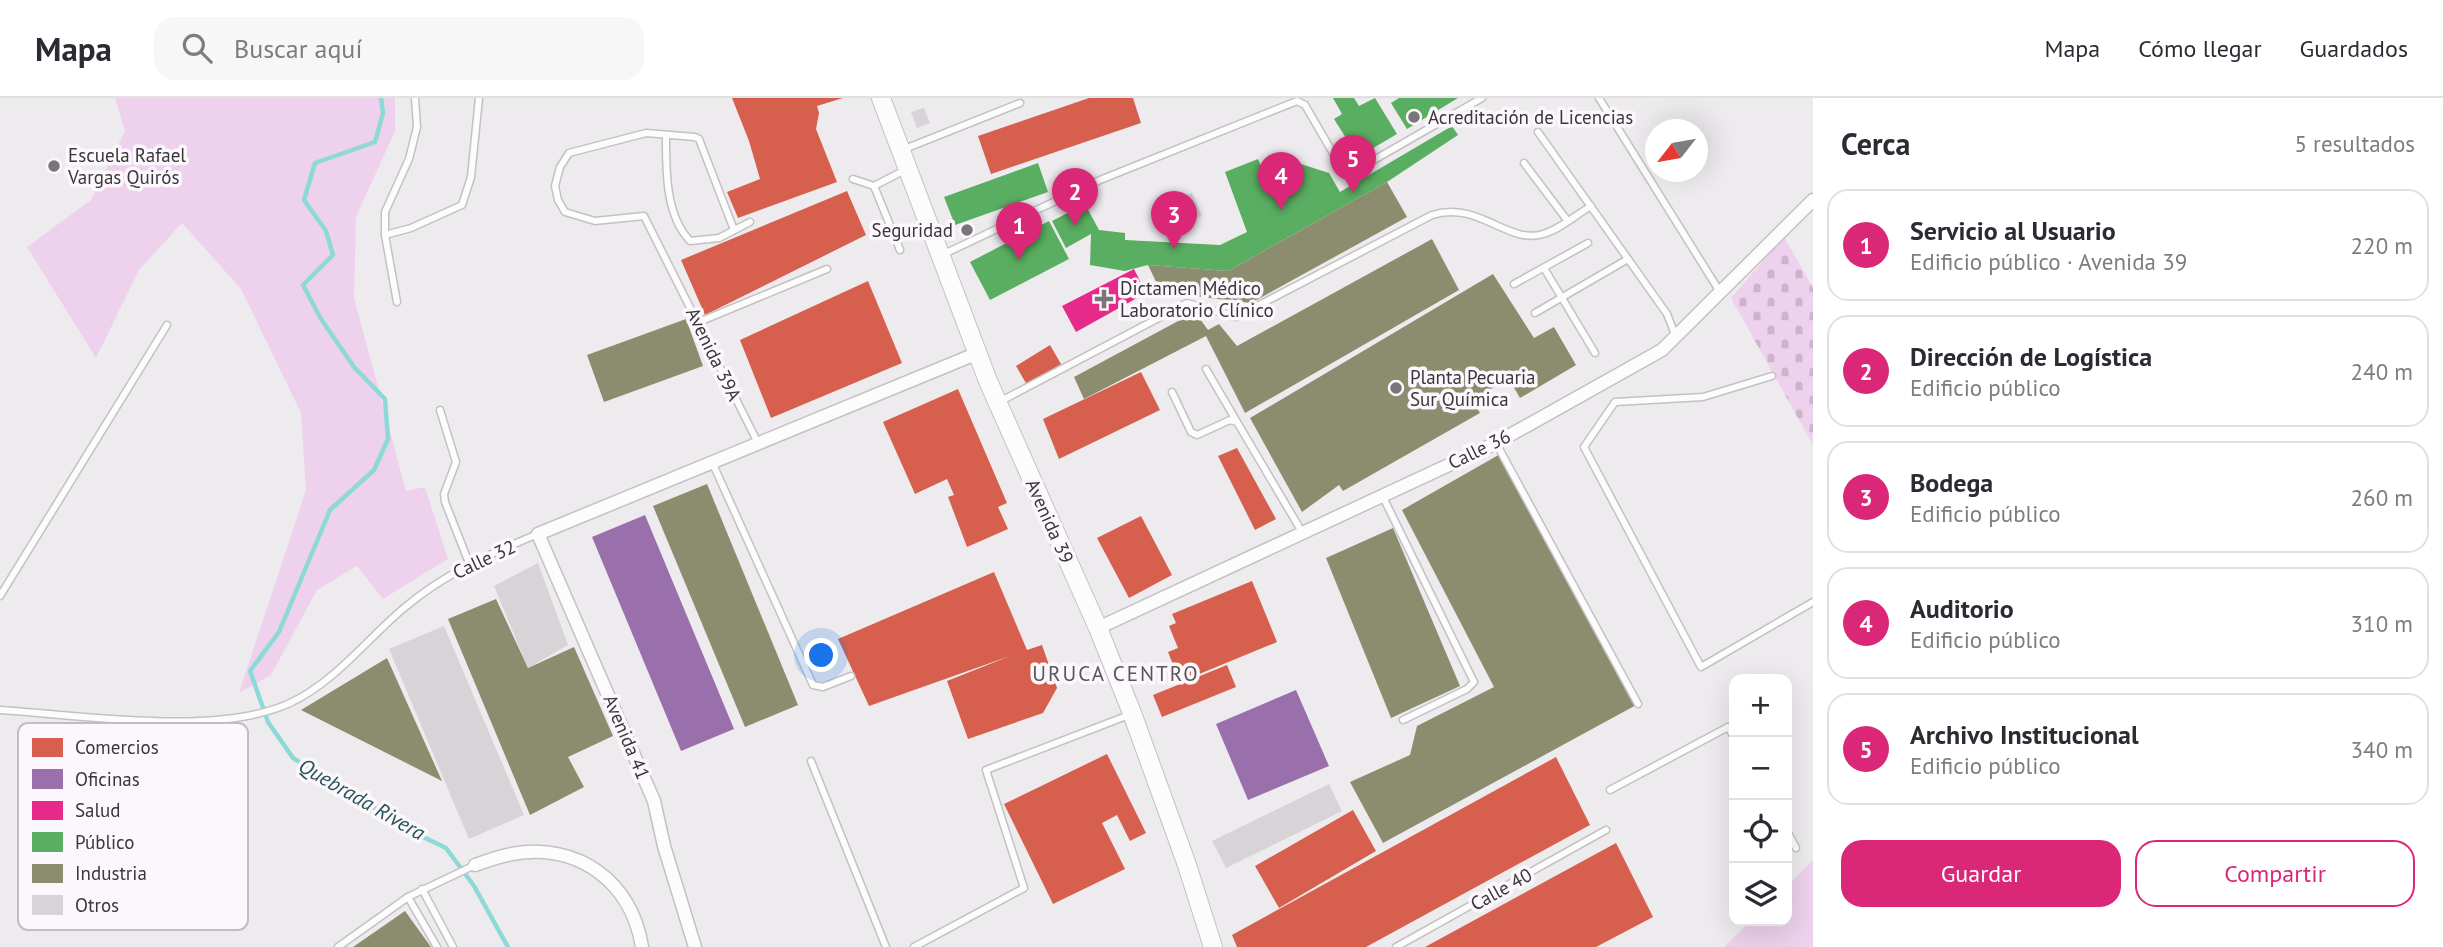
<!DOCTYPE html>
<html lang="es">
<head>
<meta charset="utf-8">
<style>
  :root { --surface:#fff; --page:#f7f7f7; --text:#2b2b33; --muted:#7c7c81; --line:#e1e1e2; --accent:#db2777 }
  body { margin:0; font-family:"PT Sans",sans-serif; background:var(--page); color:var(--text) }
  .controls { position:absolute; right:21px; bottom:21px; display:grid; overflow:hidden; border-radius:14px; box-shadow:0 7px 28px #0002 }
  .controls button { width:63px; height:63px; display:grid; place-items:center; padding:0; border:0; border-bottom:2px solid var(--line); background:var(--surface); color:var(--text); font:35px sans-serif }
  .compass { position:absolute; left:1645px; top:21px; width:63px; height:63px; border-radius:50%; background:var(--surface); box-shadow:0 7px 28px #0002; rotate:239deg }
  .you { position:absolute; left:822px; top:558px; width:24px; height:24px; margin:-18px; border:5px solid #fff; border-radius:50%; background:#1a73e8; box-shadow:0 0 0 10px #1a73e833 }
  .badge { display:grid; place-items:center; width:46px; height:46px; border-radius:50%; background:var(--accent); color:#fff; font-size:23px; font-weight:700 }
  .pin { position:absolute; translate:-50% -58px; filter:drop-shadow(0 2px 4px #0008) }
  .pin::after { content:''; position:absolute; top:37px; width:24px; height:21px; background:inherit; clip-path:polygon(0 0,100% 0,50% 100%) }
  .list { margin:0; padding:0; list-style:none }
  h2 { display:flex; justify-content:space-between; align-items:center; height:91px; margin:0; padding:0 28px; font-size:30px }
  h2 small { font-size:23px; font-weight:400; color:var(--muted) }
  .list li { display:grid; grid-template-columns:46px 1fr auto; gap:21px; align-items:center; box-sizing:border-box; height:112px; margin:0 14px 14px; padding:0 14px; border:2px solid var(--line); border-radius:21px }
  .list b { display:block; font-size:26px; white-space:nowrap }
  .list p { margin:0; font-size:23px; white-space:nowrap; color:var(--muted) }
  .list em { font-size:23px; font-style:normal; color:var(--muted) }
  .actions { display:flex; gap:14px; padding:21px 28px }
  .actions a { flex:1; padding:16px 0; border:2px solid var(--accent); border-radius:21px; text-align:center; font-size:24px; color:var(--accent) }
  .actions .main { background:var(--accent); color:#fff }
  .icon { flex:none; width:38px; height:38px; fill:none; stroke:currentColor; stroke-width:2; stroke-linecap:round; stroke-linejoin:round }
  .map { position:relative; flex:none; width:1813px; height:849px; overflow:hidden }
  header { display:flex; align-items:center; gap:42px; box-sizing:border-box; height:98px; padding:0 35px; background:var(--surface); border-bottom:2px solid var(--line) }
  header strong { font-size:33px }
  nav { display:flex; gap:38px; margin-inline-start:auto; font-size:24px }
  .search { width:490px; height:63px; background:var(--page); display:flex; align-items:center; gap:18px; box-sizing:border-box; padding:0 24px; border-radius:21px; color:var(--muted); font-size:26px }
  main { display:flex }
  aside { flex:1; background:var(--surface) }
  .map>svg:first-child { display:block }
</style>
</head>
<body>
<header>
<strong>Mapa</strong>
<div class="search"><svg class="icon" aria-label="search" viewBox="0 0 24 24"><circle cx="10" cy="10" r="6"/><path d="M15 15l6 6"/></svg>Buscar aquí</div>
<nav><a>Mapa</a><a>Cómo llegar</a><a>Guardados</a></nav>
</header>
<main>
<div class="map">
<svg width="1813" height="849" viewBox="0 0 1813 849">
  <defs>
    <pattern id="cemetery-stones" width="16" height="16" patternUnits="userSpaceOnUse" patternTransform="scale(1.75)"><rect width="16" height="16" fill="#eed1ec"/><path d="M2 7V4a2 2 0 0 1 4 0v3zM10 15v-3a2 2 0 0 1 4 0v3z" fill="#cdb4cb"/></pattern>
  </defs>
  <rect width="100%" height="100%" fill="#eeebee"/>
  <g fill="#eed1ec">
    <path d="M 115,0 L 395,0 L 395,33 L 356,119 L 354,200 L 406,393 L 425,389 L 448,461 L 383,501 L 357,468 L 317,492 L 271,577 L 239,595 L 306,392 L 301,315 L 241,191 L 182,125 L 139,172 L 96,260 L 27,149 L 91,102 L 125,33 Z"/>
    <path d="M 1813,762 L 1813,849 L 1724,849 L 1751,823 L 1787,823 L 1787,788 Z"/>
  </g>
  <path fill="url(#cemetery-stones)" d="M 1784,139 L 1813,190 L 1813,347 L 1731,200 Z"/>
  <g fill="#d6604d">
    <path d="M 732,0 L 843,0 L 817,8 L 819,15 L 816,31 L 837,84 L 738,120 L 727,94 L 760,81 L 749,43 Z"/>
    <path d="M 1089,0 L 1133,0 L 1141,25 L 991,76 L 978,38 Z"/>
    <path d="M 847,93 L 866,137 L 705,217 L 681,162 Z"/>
    <path d="M 868,183 L 902,265 L 771,320 L 740,242 Z"/>
    <path d="M 1050,247 L 1061,266 L 1027,287 L 1016,268 Z"/>
    <path d="M 1141,274 L 1160,312 L 1059,361 L 1043,321 Z"/>
    <path d="M 958,291 L 1007,405 L 998,409 L 1008,431 L 967,449 L 948,399 L 954,397 L 947,381 L 915,396 L 883,324 Z"/>
    <path d="M 1237,350 L 1276,421 L 1255,432 L 1218,358 Z"/>
    <path d="M 1141,418 L 1172,477 L 1129,500 L 1097,440 Z"/>
    <path d="M 994,474 L 1027,552 L 1042,547 L 1057,590 L 1043,615 L 968,641 L 947,583 L 1010,558 L 869,608 L 838,541 Z"/>
    <path d="M 1252,483 L 1277,544 L 1180,584 L 1168,554 L 1178,550 L 1169,528 L 1176,525 L 1172,516 Z"/>
    <path d="M 1227,567 L 1236,589 L 1162,619 L 1153,597 Z"/>
    <path d="M 1107,656 L 1146,735 L 1130,743 L 1117,717 L 1102,725 L 1125,771 L 1053,806 L 1004,706 Z"/>
    <path d="M 1556,659 L 1590,727 L 1366,849 L 1237,849 L 1232,837 Z"/>
    <path d="M 1353,712 L 1376,753 L 1279,810 L 1255,768 Z"/>
    <path d="M 1616,745 L 1653,819 L 1596,849 L 1425,849 Z"/>
  </g>
  <g fill="#9970ab">
    <path d="M 645,417 L 734,631 L 681,653 L 592,439 Z"/>
    <path d="M 1296,592 L 1329,668 L 1248,702 L 1216,626 Z"/>
  </g>
  <path fill="#e7298a" d="M 1134,171 L 1146,195 L 1076,234 L 1062,208 Z"/>
  <g fill="#5aae61">
    <path d="M 1333,0 L 1354,0 L 1359,8 L 1375,0 L 1397,36 L 1358,59 L 1334,21 L 1342,16 Z"/>
    <path d="M 1399,0 L 1458,0 L 1407,31 L 1391,5 Z"/>
    <path d="M 1452,28 L 1458,37 L 1387,84 L 1228,173 L 1148,167 L 1125,173 L 1090,167 L 1091,136 L 1066,150 L 1052,123 L 1085,106 L 1099,132 L 1125,135 L 1125,142 L 1220,147 L 1247,134 L 1225,74 L 1258,61 L 1268,85 L 1283,77 L 1294,82 L 1301,66 L 1329,75 L 1340,94 Z"/>
    <path d="M 1038,65 L 1048,94 L 955,127 L 944,99 Z"/>
    <path d="M 1049,123 L 1069,161 L 990,202 L 970,164 Z"/>
    <path d="M 969,125 L 973,134 L 965,138 L 961,129 Z"/>
  </g>
  <g fill="#8c8c6e">
    <path d="M 1387,84 L 1407,119 L 1251,205 L 1161,194 L 1148,167 L 1228,173 Z"/>
    <path d="M 1432,141 L 1459,192 L 1245,315 L 1206,238 L 1084,301 L 1074,279 L 1195,214 L 1208,232 L 1219,226 L 1237,248 Z"/>
    <path d="M 1493,176 L 1534,240 L 1554,229 L 1576,267 L 1520,300 L 1509,281 L 1472,301 L 1480,315 L 1343,393 L 1339,387 L 1302,414 L 1250,320 Z"/>
    <path d="M 686,221 L 703,268 L 604,304 L 587,257 Z"/>
    <path d="M 1502,355 L 1638,606 L 1383,745 L 1350,684 L 1410,657 L 1417,628 L 1494,589 L 1402,412 Z"/>
    <path d="M 707,386 L 798,607 L 745,629 L 653,408 Z"/>
    <path d="M 1393,430 L 1460,588 L 1391,620 L 1326,460 Z"/>
    <path d="M 496,501 L 528,570 L 574,549 L 613,638 L 568,659 L 584,689 L 530,717 L 448,521 Z"/>
    <path d="M 387,560 L 442,683 L 301,612 Z"/>
    <path d="M 405,813 L 431,849 L 353,849 Z"/>
  </g>
  <g fill="none" stroke-linecap="round" stroke-linejoin="round">
    <path stroke="#8dd9d8" stroke-width="4.5" d="M 381,0 L 383,15 L 375,44 L 315,65 L 304,102 L 326,133 L 333,157 L 303,187 L 321,221 L 354,269 L 385,301 L 388,341 L 374,372 L 330,412 L 279,534 L 250,573 L 268,624 L 293,660 L 415,735 L 446,750 L 474,788 L 508,849"/>
  </g>
  <g fill="#d6d4d6">
    <path d="M 924,10 L 930,25 L 917,30 L 911,14 Z"/>
    <path d="M 1192,95 L 1202,118 L 1179,128 L 1169,104 Z"/>
    <path d="M 538,465 L 568,547 L 528,570 L 494,488 Z"/>
    <path d="M 444,528 L 524,717 L 469,741 L 389,551 Z"/>
    <path d="M 1329,686 L 1342,713 L 1226,770 L 1212,743 Z"/>
  </g>
  <g fill="none" stroke-linecap="round" stroke-linejoin="round">
    <defs>
      <g id="service">
        <path d="M 1599,0 L 1720,194"/>
        <path d="M 1538,34 L 1667,216 L 1676,239"/>
        <path d="M 666,37 C 666,71 665,117 690,143 L 719,140 L 750,124"/>
        <path d="M 902,52 L 1020,5"/>
        <path d="M 1524,65 L 1567,122"/>
        <path d="M 853,81 L 874,88"/>
        <path d="M 734,132 L 699,41 L 695,39 L 646,35 L 569,55 L 560,69 L 555,88 L 558,102 L 565,114 L 595,123 L 644,118 L 758,345"/>
        <path d="M 385,137 L 411,130 L 462,107 L 471,79 L 479,0"/>
        <path d="M 900,152 L 874,88 L 905,72"/>
        <path d="M 944,156 L 1100,82 L 1297,3 L 1305,7 L 1341,69 L 1353,74 L 1482,0"/>
        <path d="M 1544,170 L 1595,255"/>
        <path d="M 1514,186 L 1588,145"/>
        <path d="M 397,204 L 385,137 L 385,114 L 409,61 L 417,29 L 415,0"/>
        <path d="M 1535,215 L 1628,161"/>
        <path d="M 699,224 L 827,171"/>
        <path d="M 1206,271 L 1237,324"/>
        <path d="M 1772,278 L 1703,299 L 1615,304 L 1584,349 L 1701,569 L 1813,504"/>
        <path d="M 1172,294 L 1191,334 L 1197,337 L 1230,322 L 1237,324 L 1302,434"/>
        <path d="M 999,304 L 1187,205 L 1236,219 L 1432,117 C 1478,102 1508,147 1543,136 C 1559,132 1576,117 1591,108"/>
        <path d="M 440,312 L 456,364 L 444,396 L 445,404 L 469,465"/>
        <path d="M 1496,345 L 1638,606"/>
        <path d="M 712,364 L 813,587 L 823,589 L 851,578"/>
        <path d="M 1382,397 L 1474,584 L 1467,591 L 1403,622"/>
        <path d="M 0,498 L 167,227"/>
        <path d="M 0,612 C 81,617 216,639 290,605 C 335,584 367,541 404,510 C 444,476 489,456 538,436"/>
        <path d="M 811,663 L 886,849"/>
        <path d="M 1610,692 L 1728,629 L 1734,639"/>
        <path d="M 1787,733 L 1796,750"/>
        <path d="M 422,791 L 453,849"/>
        <path d="M 408,799 L 437,849"/>
        <path d="M 338,849 L 408,799 L 475,767"/>
        <path d="M 914,849 L 1024,790 L 986,672 L 1129,617"/>
        <path d="M 1396,849 L 1606,732"/>
      </g>
      <g id="minor">
        <path d="M 1098,530 L 1496,345 L 1662,252 L 1813,102"/>
        <path d="M 475,767 C 487,763 499,758 512,756 C 578,744 632,784 642,849"/>
        <path d="M 695,849 L 664,748 L 654,703 L 538,436 L 978,255"/>
      </g>
      <path id="secondary" d="M 881,0 L 988,283 L 1098,530 L 1132,615 L 1187,767 L 1213,849"/>
    </defs>
    <use href="#service" stroke="#c3c1c3" stroke-width="9"/>
    <use href="#minor" stroke="#c3c1c3" stroke-width="15"/>
    <use href="#secondary" stroke="#c3c1c3" stroke-width="20"/>
    <use href="#service" stroke="#fcfcfc" stroke-width="6"/>
    <use href="#minor" stroke="#fcfcfc" stroke-width="12"/>
    <use href="#secondary" stroke="#fcfcfc" stroke-width="18"/>
  </g>
  <g fill="#787678" stroke="#fcf7fc" stroke-width="2.5">
    <circle cx="1414" cy="19" r="7"/>
    <circle cx="54" cy="68" r="7"/>
    <circle cx="967" cy="132" r="7"/>
    <path d="M1100.5 190.5h7v7h7v7h-7v7h-7v-7h-7v-7h7z"/>
    <circle cx="1396" cy="290" r="7"/>
  </g>
  <g text-anchor="middle" dominant-baseline="central" stroke-width="7" stroke-linejoin="round" paint-order="stroke">
    <g font-size="19" fill="#393739" stroke="#fcf7fc" text-anchor="start">
      <text x="1428" y="19">Acreditación de Licencias</text>
      <text x="68" y="57">Escuela Rafael<tspan x="68" dy="22">Vargas Quirós</tspan></text>
      <text x="953" y="132" text-anchor="end">Seguridad</text>
      <text x="1120" y="190">Dictamen Médico<tspan x="1120" dy="22">Laboratorio Clínico</tspan></text>
      <text x="1410" y="279">Planta Pecuaria<tspan x="1410" dy="22">Sur Química</tspan></text>
    </g>
    <g font-size="19" fill="#393739" stroke="#fcf7fc">
      <text transform="translate(714 256) rotate(64)">Avenida 39A</text>
      <text transform="translate(1479 351) rotate(-26)">Calle 36</text>
      <text transform="translate(1050 423) rotate(66)">Avenida 39</text>
      <text transform="translate(484 461) rotate(-25)">Calle 32</text>
      <text transform="translate(627 639) rotate(67)">Avenida 41</text>
      <text transform="translate(1501 791) rotate(-29)">Calle 40</text>
    </g>
    <g font-size="21" letter-spacing="2" fill="#595559" stroke="#fcf7fc">
      <text x="1116" y="575">URUCA CENTRO</text>
    </g>
    <g font-size="21" font-style="italic" fill="#245453" stroke="#fcf7fc">
      <text transform="translate(362 701) rotate(30)">Quebrada Rivera</text>
    </g>
  </g>
  <rect x="18" y="625" width="230" height="207" rx="10" fill="#fcf7fc" stroke="#c2bdc2" stroke-width="2"/>
  <rect x="32" y="640" width="31" height="19" fill="#d6604d"/>
  <rect x="32" y="671" width="31" height="20" fill="#9970ab"/>
  <rect x="32" y="703" width="31" height="19" fill="#e7298a"/>
  <rect x="32" y="734" width="31" height="20" fill="#5aae61"/>
  <rect x="32" y="766" width="31" height="19" fill="#8c8c6e"/>
  <rect x="32" y="797" width="31" height="20" fill="#d6d4d6"/>
  <g font-size="19" fill="#393739">
    <text x="75" y="656">Comercios</text>
    <text x="75" y="688">Oficinas</text>
    <text x="75" y="719">Salud</text>
    <text x="75" y="751">Público</text>
    <text x="75" y="782">Industria</text>
    <text x="75" y="814">Otros</text>
  </g>
</svg>
<div class="controls">
<button>+</button>
<button>−</button>
<button><svg class="icon" aria-label="locate" viewBox="0 0 24 24"><circle cx="12" cy="12" r="6"/><path d="M12 2v4M12 18v4M2 12h4M18 12h4"/></svg></button>
<button><svg class="icon" aria-label="layers" viewBox="0 0 24 24"><path d="M12 4l9 5-9 5-9-5zM3 14l9 5 9-5"/></svg></button>
</div>
<svg class="compass" viewBox="-18 -18 36 36"><path d="M0-13l5 13h-10z" fill="#e53935"/><path d="M0 13l5-13h-10z" fill="#7c7c81"/></svg>
<div class="you"></div>
<div class="pin badge" style="left:1019px;top:162px">1</div>
<div class="pin badge" style="left:1075px;top:128px">2</div>
<div class="pin badge" style="left:1174px;top:151px">3</div>
<div class="pin badge" style="left:1281px;top:112px">4</div>
<div class="pin badge" style="left:1353px;top:95px">5</div>
</div>
<aside>
<h2>Cerca<small>5 resultados</small></h2>
<ul class="list">
<li><span class="badge">1</span><div><b>Servicio al Usuario</b><p>Edificio público · Avenida 39</p></div><em>220 m</em></li>
<li><span class="badge">2</span><div><b>Dirección de Logística</b><p>Edificio público</p></div><em>240 m</em></li>
<li><span class="badge">3</span><div><b>Bodega</b><p>Edificio público</p></div><em>260 m</em></li>
<li><span class="badge">4</span><div><b>Auditorio</b><p>Edificio público</p></div><em>310 m</em></li>
<li><span class="badge">5</span><div><b>Archivo Institucional</b><p>Edificio público</p></div><em>340 m</em></li>
</ul>
<div class="actions"><a class="main">Guardar</a><a>Compartir</a></div>
</aside>
</main>
</body>
</html>
